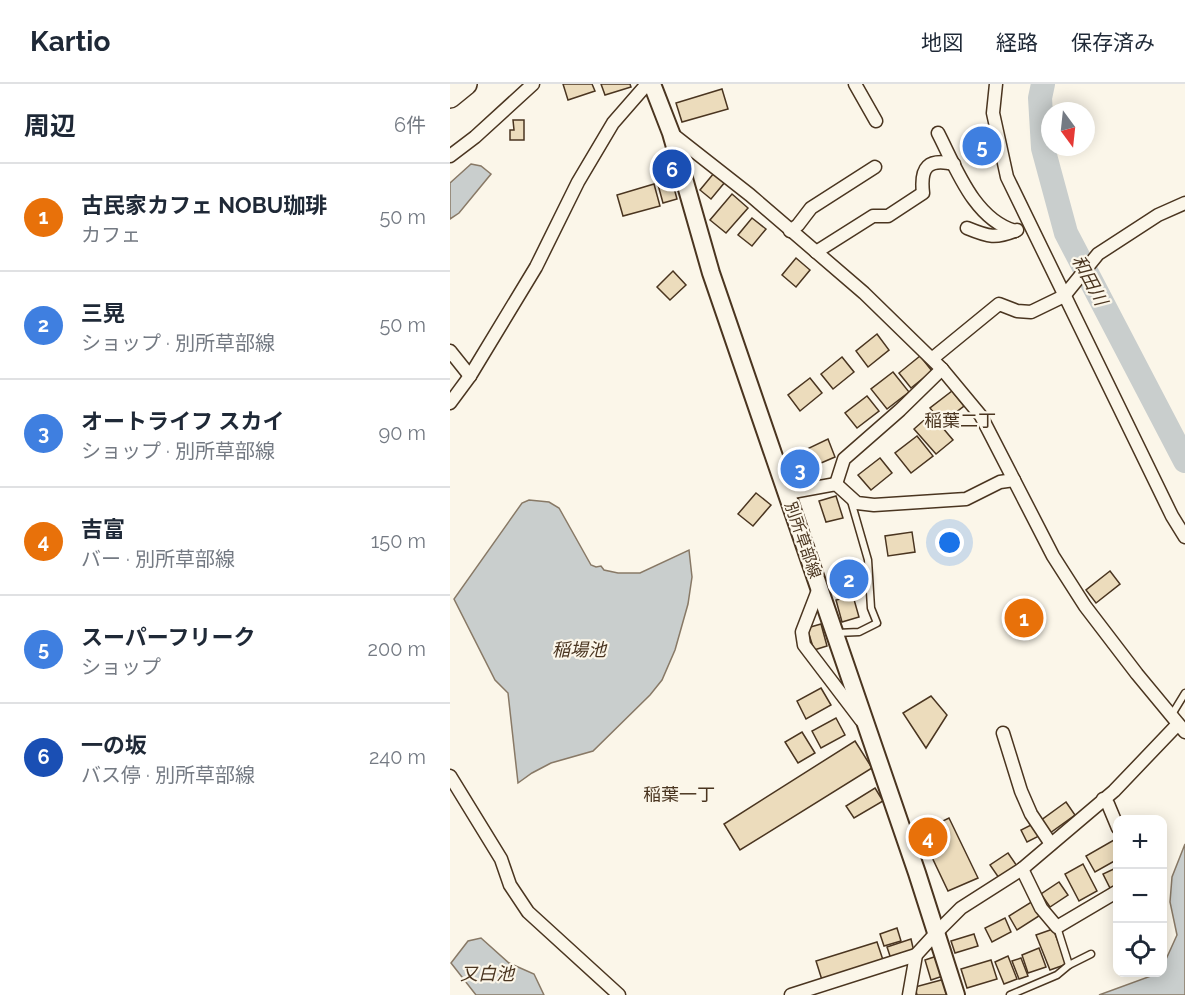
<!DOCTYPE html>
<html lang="ja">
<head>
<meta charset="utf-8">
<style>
  :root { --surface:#fff; --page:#f2f2f3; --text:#1f2937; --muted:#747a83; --line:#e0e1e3; --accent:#c62828 }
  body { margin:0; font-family:Raleway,"Noto Sans JP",sans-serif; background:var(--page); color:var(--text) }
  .controls { position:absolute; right:18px; bottom:18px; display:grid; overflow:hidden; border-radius:12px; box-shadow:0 3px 15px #0003 }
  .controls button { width:54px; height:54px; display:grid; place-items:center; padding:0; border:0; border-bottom:2px solid var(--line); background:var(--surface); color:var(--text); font:30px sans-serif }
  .compass { position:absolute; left:591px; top:18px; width:54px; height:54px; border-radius:50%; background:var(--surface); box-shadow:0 3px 15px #0003; rotate:165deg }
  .you { position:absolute; left:500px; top:459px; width:21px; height:21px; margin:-15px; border:4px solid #fff; border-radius:50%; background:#1a73e8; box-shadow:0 0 0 9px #1a73e833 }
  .badge { display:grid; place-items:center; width:39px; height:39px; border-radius:50%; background:var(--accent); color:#fff; font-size:20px; font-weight:700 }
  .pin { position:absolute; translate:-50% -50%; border:3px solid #fff; box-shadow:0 2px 6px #0006 }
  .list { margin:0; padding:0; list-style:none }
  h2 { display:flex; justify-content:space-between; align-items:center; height:78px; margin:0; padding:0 24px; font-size:26px }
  h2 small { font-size:20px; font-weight:400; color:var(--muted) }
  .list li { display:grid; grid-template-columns:39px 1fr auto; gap:18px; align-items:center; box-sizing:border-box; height:108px; padding:0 24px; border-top:2px solid var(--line) }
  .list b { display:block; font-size:22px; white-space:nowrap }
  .list p { margin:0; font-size:20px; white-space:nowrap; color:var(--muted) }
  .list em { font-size:20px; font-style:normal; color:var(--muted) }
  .icon { flex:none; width:33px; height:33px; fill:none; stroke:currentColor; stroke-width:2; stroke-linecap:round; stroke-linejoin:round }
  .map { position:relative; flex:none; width:735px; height:911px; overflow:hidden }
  header { display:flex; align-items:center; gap:36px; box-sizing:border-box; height:84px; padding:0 30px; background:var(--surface); border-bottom:2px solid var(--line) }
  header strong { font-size:28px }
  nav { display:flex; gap:33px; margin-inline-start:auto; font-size:21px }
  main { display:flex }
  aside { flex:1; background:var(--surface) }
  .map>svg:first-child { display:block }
</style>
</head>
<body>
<header>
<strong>Kartio</strong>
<nav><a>地図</a><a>経路</a><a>保存済み</a></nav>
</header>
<main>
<aside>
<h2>周辺<small>6件</small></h2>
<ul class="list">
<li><span class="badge" style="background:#e8710a">1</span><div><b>古民家カフェ NOBU珈琲</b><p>カフェ</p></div><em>50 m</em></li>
<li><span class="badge" style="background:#3f7fe0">2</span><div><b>三晃</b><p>ショップ · 別所草部線</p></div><em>50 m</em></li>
<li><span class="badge" style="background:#3f7fe0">3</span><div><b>オートライフ スカイ</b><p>ショップ · 別所草部線</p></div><em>90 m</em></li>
<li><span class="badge" style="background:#e8710a">4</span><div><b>吉富</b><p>バー · 別所草部線</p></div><em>150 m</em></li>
<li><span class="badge" style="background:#3f7fe0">5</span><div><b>スーパーフリーク</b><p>ショップ</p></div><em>200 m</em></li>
<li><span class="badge" style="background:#1a4fb4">6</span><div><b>一の坂</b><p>バス停 · 別所草部線</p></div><em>240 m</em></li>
</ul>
</aside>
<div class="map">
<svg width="735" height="911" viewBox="0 0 735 911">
  <rect width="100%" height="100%" fill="#fbf6e9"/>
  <g fill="#c9cecd" stroke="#887966" stroke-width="1.5">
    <path d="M 21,80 L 31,82 L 41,90 L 9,129 L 0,135 L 0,99 Z"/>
    <path d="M 79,416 L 99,418 L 109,424 L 141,481 L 146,483 L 151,482 L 154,486 L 168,489 L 190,489 L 239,466 L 242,493 L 238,520 L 225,566 L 212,596 L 200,611 L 143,667 L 101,679 L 82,689 L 68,699 L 58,609 L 45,596 L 4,515 L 72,419 Z"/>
    <path d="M 735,760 L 735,911 L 649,911 L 712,888 L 713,882 L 727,851 L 720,818 L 722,793 Z"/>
    <path d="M 31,854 L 59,879 L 84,890 L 94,911 L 26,911 L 1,879 L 18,857 Z"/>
  </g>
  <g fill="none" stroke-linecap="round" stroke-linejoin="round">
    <path stroke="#c9cecd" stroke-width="24" d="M 593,0 L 590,14 L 593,64 L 616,149 L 735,377"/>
  </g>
  <g fill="#ecdcbc" stroke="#4a3520" stroke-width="1.5">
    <path d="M 113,0 L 142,0 L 145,7 L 118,16 Z"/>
    <path d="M 151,0 L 180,0 L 181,3 L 155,11 Z"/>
    <path d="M 272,5 L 278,25 L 232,38 L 226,19 Z"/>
    <path d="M 63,36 L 74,36 L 74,56 L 60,56 L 60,46 L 64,46 Z"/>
    <path d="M 264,89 L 275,98 L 261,115 L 250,106 Z"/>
    <path d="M 221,93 L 227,115 L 213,119 L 207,97 Z"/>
    <path d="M 204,100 L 210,122 L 173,132 L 167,111 Z"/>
    <path d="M 282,110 L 298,124 L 276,149 L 260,136 Z"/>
    <path d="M 302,134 L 316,145 L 302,162 L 288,151 Z"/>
    <path d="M 346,174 L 360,186 L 346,203 L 332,191 Z"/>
    <path d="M 223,187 L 236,201 L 220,216 L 207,203 Z"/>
    <path d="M 427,250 L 439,266 L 418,283 L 406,267 Z"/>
    <path d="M 470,272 L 482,287 L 461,304 L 449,289 Z"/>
    <path d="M 392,273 L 404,288 L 383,305 L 371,290 Z"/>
    <path d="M 443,288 L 459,308 L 437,325 L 421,305 Z"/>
    <path d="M 360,294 L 372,309 L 350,327 L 338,311 Z"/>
    <path d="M 502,307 L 514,322 L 492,339 L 480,324 Z"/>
    <path d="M 417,312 L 429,327 L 407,344 L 395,329 Z"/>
    <path d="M 481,330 L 503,356 L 486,370 L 464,345 Z"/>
    <path d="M 467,352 L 483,372 L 461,389 L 445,369 Z"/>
    <path d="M 378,355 L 385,373 L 364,382 L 357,365 Z"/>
    <path d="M 430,374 L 442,389 L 421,406 L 408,391 Z"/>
    <path d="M 306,409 L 321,421 L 303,442 L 288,430 Z"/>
    <path d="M 386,412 L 393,434 L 376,438 L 369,417 Z"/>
    <path d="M 462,448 L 465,468 L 438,472 L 435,452 Z"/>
    <path d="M 660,487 L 670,500 L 646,519 L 636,506 Z"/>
    <path d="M 403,512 L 409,533 L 392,538 L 386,516 Z"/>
    <path d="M 371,540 L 377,562 L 364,566 L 357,544 Z"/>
    <path d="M 371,604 L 381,621 L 356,635 L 347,617 Z"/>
    <path d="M 481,612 L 497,631 L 476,664 L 453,629 Z"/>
    <path d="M 386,634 L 395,651 L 371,664 L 362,647 Z"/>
    <path d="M 352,648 L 365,669 L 348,679 L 335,658 Z"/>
    <path d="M 405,657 L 422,684 L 290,766 L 274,740 Z"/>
    <path d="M 425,704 L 433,717 L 404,734 L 396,722 Z"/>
    <path d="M 616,718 L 625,731 L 600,749 L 590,737 Z"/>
    <path d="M 499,734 L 528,794 L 498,807 L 470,748 Z"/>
    <path d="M 583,740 L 589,752 L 577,758 L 571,746 Z"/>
    <path d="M 664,756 L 668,761 L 668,775 L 645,788 L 636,772 Z"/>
    <path d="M 558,769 L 567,782 L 549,794 L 540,781 Z"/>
    <path d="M 633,780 L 647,807 L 629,817 L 615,790 Z"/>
    <path d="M 668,783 L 668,801 L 660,804 L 653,790 Z"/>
    <path d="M 609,798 L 618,811 L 600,823 L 591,810 Z"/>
    <path d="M 583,817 L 592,830 L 567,846 L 559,832 Z"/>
    <path d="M 555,834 L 561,848 L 542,858 L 535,844 Z"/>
    <path d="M 447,844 L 451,857 L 434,862 L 430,850 Z"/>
    <path d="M 603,845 L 617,880 L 600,886 L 586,851 Z"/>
    <path d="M 524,850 L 528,862 L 505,869 L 501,857 Z"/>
    <path d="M 461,855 L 464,868 L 441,875 L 437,863 Z"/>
    <path d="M 427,858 L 433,876 L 372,896 L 366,877 Z"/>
    <path d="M 589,864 L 596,883 L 578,889 L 572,871 Z"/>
    <path d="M 487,872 L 493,892 L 481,896 L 475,876 Z"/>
    <path d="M 558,872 L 567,895 L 554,900 L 545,878 Z"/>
    <path d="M 571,874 L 578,892 L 569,895 L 562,877 Z"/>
    <path d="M 541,876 L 547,895 L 517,904 L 511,885 Z"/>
    <path d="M 495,895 L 499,911 L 467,911 L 465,903 Z"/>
  </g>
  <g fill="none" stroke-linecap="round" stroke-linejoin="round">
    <defs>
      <g id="lane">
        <path d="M 387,549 L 409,548 L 427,539 L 421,524 L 418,476 L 401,417"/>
        <path d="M 721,632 L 735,609"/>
        <path d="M 607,843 L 619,881"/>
        <path d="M 560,911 L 607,891 L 619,881 L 641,870"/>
      </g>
      <g id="street">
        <path d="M 405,0 L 426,37"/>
        <path d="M 546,0 L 543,29 L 557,93 L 722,432 L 735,453"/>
        <path d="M 221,49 L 300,111 L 414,209 L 492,285 L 531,332 L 603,472 L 635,522 L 687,590 L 735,648"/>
        <path d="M 488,49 C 506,84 524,135 565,147"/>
        <path d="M 0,72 L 25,53 L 83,0"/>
        <path d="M 517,144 C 539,153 545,155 567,146"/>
        <path d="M 340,147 L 348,141 L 361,124 L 425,83"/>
        <path d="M 366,168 L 423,132 L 438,132 L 473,109 C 470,83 478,74 504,80"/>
        <path d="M 0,267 L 20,292"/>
        <path d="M 483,274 L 549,220 L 567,227 L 581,228 L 614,212 L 648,170 L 708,131 L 735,119"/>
        <path d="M 0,319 L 20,292 L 86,183 L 128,98 L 163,39 L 197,0"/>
        <path d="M 386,400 L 394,375 L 450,326 L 492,285"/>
        <path d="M 337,409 L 386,400 L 407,419 L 424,421 L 516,415 L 550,398 L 564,396"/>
        <path d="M 369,504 L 352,548 L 354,561 L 411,636"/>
        <path d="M 553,649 L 571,707 L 581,730 L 601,760"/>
        <path d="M 0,692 L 51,775 L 60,801 L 78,828 L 169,911"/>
        <path d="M 653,715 L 658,720 L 668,744"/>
        <path d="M 572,785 L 591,824 L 607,843 L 668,807"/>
        <path d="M 341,911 L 466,871"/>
        <path d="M 459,911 L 466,871 L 487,848 L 511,824 L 572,785 L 664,707 L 728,640"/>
      </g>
      <path id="secondary" d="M 202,0 L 221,49 L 261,189 L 467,789 L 506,911"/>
      <path id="highway" d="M 0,13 L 16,0"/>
    </defs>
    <use href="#lane" stroke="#4a3520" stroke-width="9"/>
    <use href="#street" stroke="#4a3520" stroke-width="15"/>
    <use href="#secondary" stroke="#4a3520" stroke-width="20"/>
    <use href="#highway" stroke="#4a3520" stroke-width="24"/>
    <use href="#lane" stroke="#fbf6e9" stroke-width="6"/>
    <use href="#street" stroke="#fbf6e9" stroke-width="12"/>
    <use href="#secondary" stroke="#fbf6e9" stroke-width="16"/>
    <use href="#highway" stroke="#fbf6e9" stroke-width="21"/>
  </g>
  <g text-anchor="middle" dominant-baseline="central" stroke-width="4.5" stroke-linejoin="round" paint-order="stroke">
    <g font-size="16" fill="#4a3520" stroke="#fbf6e9">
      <text transform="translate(353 456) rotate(71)">別所草部線</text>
    </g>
    <g font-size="18" font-style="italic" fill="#4a3520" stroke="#fbf6e9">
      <text transform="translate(640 196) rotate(62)">和田川</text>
      <text x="129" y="565">稲場池</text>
      <text x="37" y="889">又白池</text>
    </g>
    <g font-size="18" fill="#4a3520" stroke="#fbf6e9">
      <text x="510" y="336">稲葉二丁</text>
      <text x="229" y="710">稲葉一丁</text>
    </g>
  </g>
</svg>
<div class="controls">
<button>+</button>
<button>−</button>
<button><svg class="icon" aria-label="locate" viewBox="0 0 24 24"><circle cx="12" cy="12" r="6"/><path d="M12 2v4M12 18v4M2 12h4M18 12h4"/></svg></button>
</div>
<svg class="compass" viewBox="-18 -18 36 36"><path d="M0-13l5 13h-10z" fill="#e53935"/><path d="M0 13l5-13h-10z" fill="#747a83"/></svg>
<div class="you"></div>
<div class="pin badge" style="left:574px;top:534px;background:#e8710a">1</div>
<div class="pin badge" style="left:399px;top:495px;background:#3f7fe0">2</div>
<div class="pin badge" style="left:350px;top:385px;background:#3f7fe0">3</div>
<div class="pin badge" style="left:478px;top:753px;background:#e8710a">4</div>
<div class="pin badge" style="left:532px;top:62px;background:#3f7fe0">5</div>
<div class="pin badge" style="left:222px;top:85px;background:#1a4fb4">6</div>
</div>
</main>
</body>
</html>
